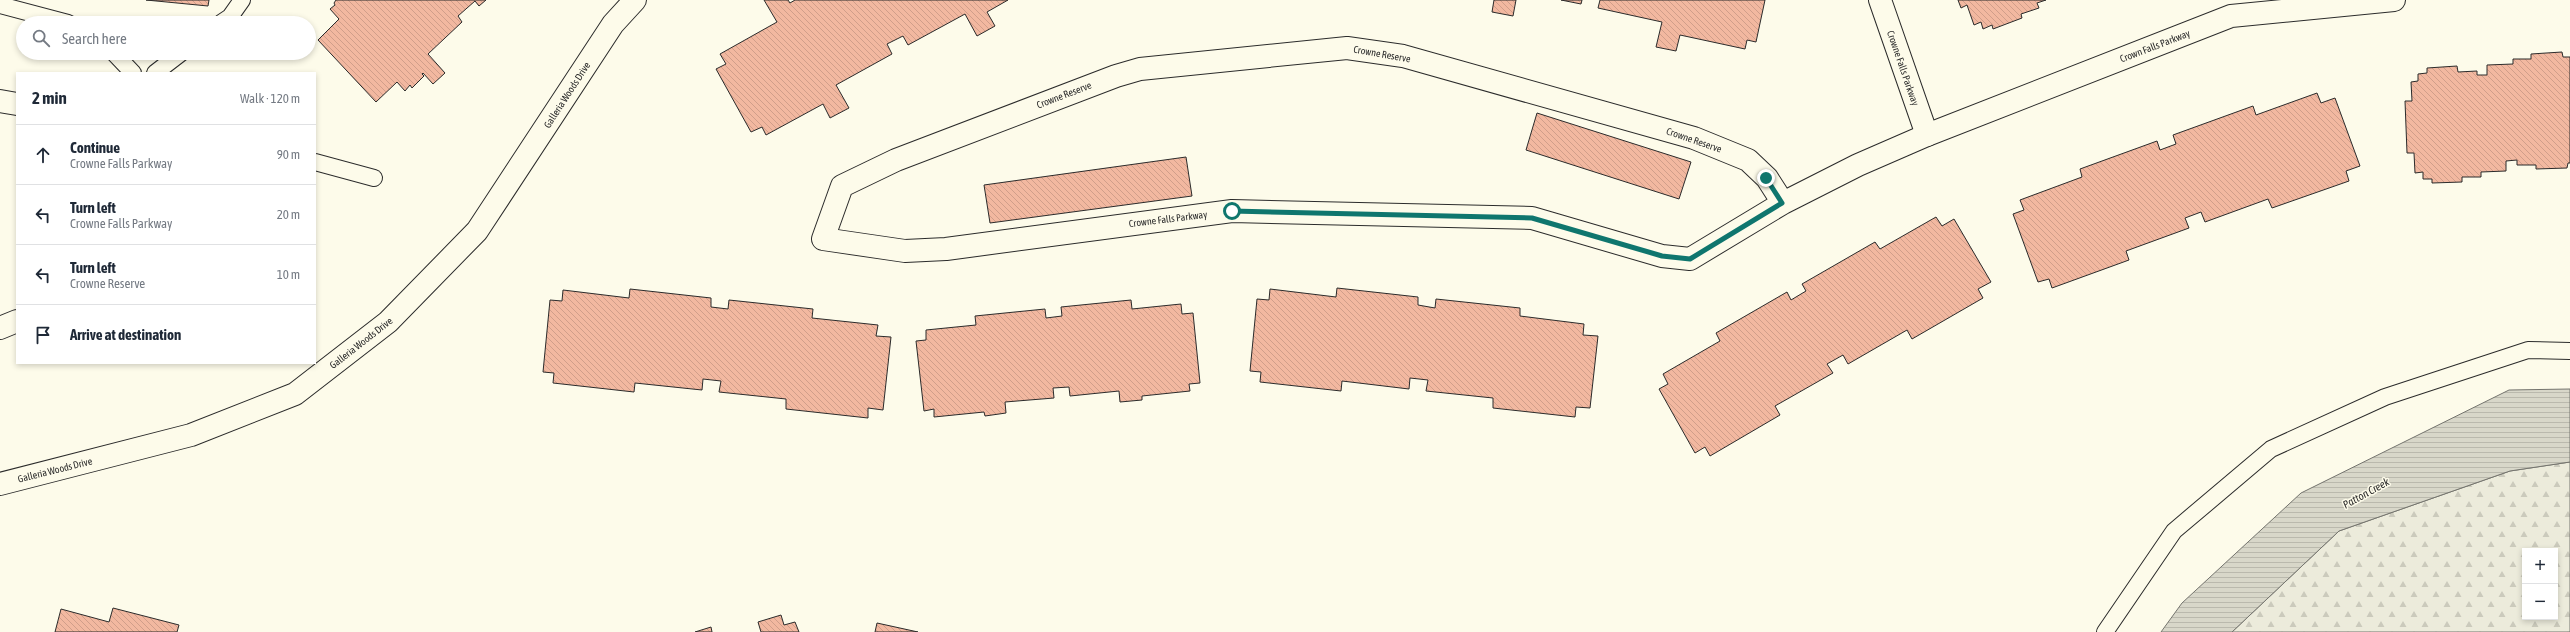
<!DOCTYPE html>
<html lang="en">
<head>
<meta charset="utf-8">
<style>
  :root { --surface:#fff; --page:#f6f6f7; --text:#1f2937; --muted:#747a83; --line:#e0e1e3 }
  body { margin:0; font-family:"Asap Condensed",sans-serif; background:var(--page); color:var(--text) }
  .controls { position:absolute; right:12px; bottom:12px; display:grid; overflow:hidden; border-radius:0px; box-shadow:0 2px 6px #0003 }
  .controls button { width:36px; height:36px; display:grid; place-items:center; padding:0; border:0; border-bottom:1px solid var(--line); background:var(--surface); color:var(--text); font:20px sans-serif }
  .stop { position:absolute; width:12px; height:12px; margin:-9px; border:3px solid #0f766e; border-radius:50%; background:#fff }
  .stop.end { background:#0f766e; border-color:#fff; box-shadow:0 1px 4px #0008 }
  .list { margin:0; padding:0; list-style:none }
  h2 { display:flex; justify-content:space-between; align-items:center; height:52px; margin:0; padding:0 16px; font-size:17px }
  h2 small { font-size:13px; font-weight:400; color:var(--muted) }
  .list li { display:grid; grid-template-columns:26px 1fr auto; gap:12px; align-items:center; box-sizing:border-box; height:60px; padding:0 16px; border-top:1px solid var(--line) }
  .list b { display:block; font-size:15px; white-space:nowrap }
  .list p { margin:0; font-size:13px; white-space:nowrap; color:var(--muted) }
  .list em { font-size:13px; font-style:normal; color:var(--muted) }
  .icon { flex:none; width:22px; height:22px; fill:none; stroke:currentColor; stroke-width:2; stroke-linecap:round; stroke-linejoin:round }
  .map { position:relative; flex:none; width:2570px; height:632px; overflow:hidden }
  .search { position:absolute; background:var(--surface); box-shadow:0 2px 6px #0003; left:16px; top:16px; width:300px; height:44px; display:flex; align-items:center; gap:10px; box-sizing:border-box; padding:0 14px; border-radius:22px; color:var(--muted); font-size:15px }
  .panel { position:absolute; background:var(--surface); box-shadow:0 2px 6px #0003; left:16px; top:72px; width:300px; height:292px; border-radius:0px }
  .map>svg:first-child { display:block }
</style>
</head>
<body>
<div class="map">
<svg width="2570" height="632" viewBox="0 0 2570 632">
  <defs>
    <pattern id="forest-firs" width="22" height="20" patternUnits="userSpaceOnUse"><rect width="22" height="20" fill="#ecebdb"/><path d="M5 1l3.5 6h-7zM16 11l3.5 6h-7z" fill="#cbcabc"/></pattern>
    <pattern id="water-rules" width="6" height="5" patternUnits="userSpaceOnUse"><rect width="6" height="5" fill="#d8d7c9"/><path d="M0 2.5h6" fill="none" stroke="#bab9ad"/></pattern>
    <pattern id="building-back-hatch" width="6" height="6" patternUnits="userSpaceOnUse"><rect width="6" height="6" fill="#f2b8a0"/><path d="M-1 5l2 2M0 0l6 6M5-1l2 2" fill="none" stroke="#d09e8a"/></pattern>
  </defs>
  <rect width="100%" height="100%" fill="#fdfbea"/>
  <path fill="url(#forest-firs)" stroke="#74746e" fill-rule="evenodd" d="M 2570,462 L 2570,632 L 2232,632 L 2339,531 L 2510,471 ZM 2525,551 L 2555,551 L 2555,617 L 2525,617 Z"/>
  <path fill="url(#water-rules)" stroke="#74746e" d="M 2570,389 L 2570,462 L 2510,471 L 2339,531 L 2232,632 L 2161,632 L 2182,603 L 2301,493 L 2509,390 Z"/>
  <g fill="url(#building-back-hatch)" stroke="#2b2b2b">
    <path d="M 146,0 L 209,0 L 208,6 Z"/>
    <path d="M 336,0 L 486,0 L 479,6 L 475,1 L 458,16 L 462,22 L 428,54 L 445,73 L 433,84 L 423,73 L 422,74 L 424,76 L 412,88 L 410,85 L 405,91 L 397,82 L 376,102 L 318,40 L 339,19 L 330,9 L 335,5 L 334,3 Z"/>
    <path d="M 764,0 L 788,0 L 790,3 L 795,0 L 1008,0 L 987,12 L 995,26 L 977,36 L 965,14 L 908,45 L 903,36 L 887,44 L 892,54 L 836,85 L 849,108 L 830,118 L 823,104 L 766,135 L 762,127 L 751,132 L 716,69 L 726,64 L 720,54 L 777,22 Z"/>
    <path d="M 1494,0 L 1516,0 L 1513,16 L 1492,12 Z"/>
    <path d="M 1561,0 L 1582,0 L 1581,4 Z"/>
    <path d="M 1600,0 L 1765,0 L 1756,42 L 1747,40 L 1745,49 L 1680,35 L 1676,51 L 1656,47 L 1662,22 L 1598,8 Z"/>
    <path d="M 1958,0 L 2046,0 L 2037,3 L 2039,8 L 2021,14 L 2022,18 L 1993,29 L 1992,25 L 1983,29 L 1981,22 L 1974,25 L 1967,5 L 1961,8 Z"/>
    <path d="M 2562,52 L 2563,57 L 2570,57 L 2570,163 L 2568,163 L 2567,168 L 2536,169 L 2536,165 L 2517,165 L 2517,160 L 2506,161 L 2506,171 L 2481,172 L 2481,177 L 2462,177 L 2462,182 L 2432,183 L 2432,179 L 2423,179 L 2423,172 L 2415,173 L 2414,153 L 2407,153 L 2405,101 L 2412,101 L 2411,82 L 2418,81 L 2418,74 L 2427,73 L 2427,68 L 2457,66 L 2458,72 L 2477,71 L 2477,75 L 2487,75 L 2487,65 L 2513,64 L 2513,59 L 2531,59 L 2531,54 Z"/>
    <path d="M 2317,93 L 2321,103 L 2335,98 L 2360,166 L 2346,171 L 2349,181 L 2272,208 L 2268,199 L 2205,222 L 2201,212 L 2185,218 L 2189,228 L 2126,251 L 2129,260 L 2052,288 L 2049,279 L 2038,282 L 2013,214 L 2024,210 L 2020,200 L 2082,177 L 2080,169 L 2157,141 L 2160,150 L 2176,144 L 2173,135 L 2253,106 L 2256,115 Z"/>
    <path d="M 1537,113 L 1691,162 L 1679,199 L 1526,150 Z"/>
    <path d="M 1186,157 L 1192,196 L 990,223 L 984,185 Z"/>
    <path d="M 1936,217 L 1942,226 L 1954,219 L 1991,282 L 1978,289 L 1983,298 L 1912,339 L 1907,330 L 1848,364 L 1843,355 L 1827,364 L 1833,373 L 1775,406 L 1780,415 L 1710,456 L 1705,447 L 1695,453 L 1659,389 L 1668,384 L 1663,374 L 1720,341 L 1716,333 L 1787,292 L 1791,300 L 1806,291 L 1802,284 L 1875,242 L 1880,249 Z"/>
    <path d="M 1337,288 L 1418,297 L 1418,305 L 1435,308 L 1436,299 L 1520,308 L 1520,316 L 1584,324 L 1583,335 L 1598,336 L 1590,408 L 1576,407 L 1575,417 L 1493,408 L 1493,398 L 1426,391 L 1428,380 L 1410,378 L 1409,389 L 1342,381 L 1341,391 L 1260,382 L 1261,372 L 1250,371 L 1257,299 L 1269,300 L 1270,289 L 1336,297 Z"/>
    <path d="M 630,289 L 711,298 L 711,307 L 728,309 L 729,300 L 813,309 L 812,318 L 878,325 L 876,336 L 891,337 L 883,410 L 868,408 L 868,418 L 786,409 L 786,399 L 719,392 L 721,381 L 703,379 L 702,390 L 635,383 L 634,392 L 553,383 L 554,373 L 543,372 L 550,300 L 562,301 L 563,290 L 629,298 Z"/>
    <path d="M 1131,300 L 1132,309 L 1181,304 L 1182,314 L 1193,313 L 1200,383 L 1189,384 L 1190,391 L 1142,396 L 1142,400 L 1120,402 L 1119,391 L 1070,396 L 1069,387 L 1053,388 L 1054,398 L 1005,402 L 1006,413 L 985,416 L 984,412 L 934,417 L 934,409 L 924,411 L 916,341 L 926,340 L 926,330 L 976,325 L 975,316 L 1045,309 L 1046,318 L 1062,316 L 1061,307 Z"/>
    <path d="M 113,608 L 179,625 L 177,632 L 55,632 L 61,609 L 109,622 Z"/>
    <path d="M 781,615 L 784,625 L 795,622 L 799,632 L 761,632 L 758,622 Z"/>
    <path d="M 877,623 L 918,632 L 875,632 Z"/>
    <path d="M 711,627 L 712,632 L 695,632 Z"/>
  </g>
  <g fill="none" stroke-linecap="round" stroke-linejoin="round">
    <defs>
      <g id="lane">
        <path d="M 0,5 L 68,23"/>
        <path d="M 221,23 L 230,17 L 242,0"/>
        <path d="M 114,53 L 133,73"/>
        <path d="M 155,73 L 181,53"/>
        <path d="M 315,162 L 374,178"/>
        <path d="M 2105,632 L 2174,531 L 2271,449 L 2385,397 L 2528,350 L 2570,351"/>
      </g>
      <g id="street">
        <path d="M 1880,0 L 1927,135"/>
        <path d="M 0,101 L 17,104"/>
        <path d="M 1783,203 L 1767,178 L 1748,160 L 1694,138 L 1403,56 L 1347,48 L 1140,69 L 1116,76 L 896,160 L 842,186 L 823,239 L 905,251 L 946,249 L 1232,211 L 1532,218 L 1662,256 L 1690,259 L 1783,203 L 1858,165 L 1927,135 L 2231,16 L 2394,0"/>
        <path d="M 0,328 L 17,321"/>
        <path d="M 0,484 L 191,435 L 295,394 L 388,322 L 477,231 L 613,24 L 635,0"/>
      </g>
    </defs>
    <use href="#lane" stroke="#2b2b2b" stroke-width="18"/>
    <use href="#street" stroke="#2b2b2b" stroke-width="24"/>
    <use href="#lane" stroke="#fdfbea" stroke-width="16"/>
    <use href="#street" stroke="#fdfbea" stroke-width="22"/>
  </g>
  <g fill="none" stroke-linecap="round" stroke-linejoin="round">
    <path stroke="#0f766e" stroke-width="5" d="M 1232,211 L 1532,218 L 1662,256 L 1690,259 L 1782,203 L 1766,178"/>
  </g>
  <g text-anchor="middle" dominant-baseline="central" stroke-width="3" stroke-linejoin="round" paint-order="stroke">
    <g font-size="10" fill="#2b2b2b" stroke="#fdfbea">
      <text transform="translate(2155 46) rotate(-21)">Crown Falls Parkway</text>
      <text transform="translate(1382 54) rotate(10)">Crowne Reserve</text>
      <text transform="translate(1903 68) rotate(71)">Crowne Falls Parkway</text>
      <text transform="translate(567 95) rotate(-57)">Galleria Woods Drive</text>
      <text transform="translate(1064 95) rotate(-21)">Crowne Reserve</text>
      <text transform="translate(1694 140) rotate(19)">Crowne Reserve</text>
      <text transform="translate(1168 219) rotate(-7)">Crowne Falls Parkway</text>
      <text transform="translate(361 343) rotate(-38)">Galleria Woods Drive</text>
      <text transform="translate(55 470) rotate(-14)">Galleria Woods Drive</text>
    </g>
    <g font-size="11" font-style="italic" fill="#2b2b2b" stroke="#fdfbea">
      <text transform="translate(2366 493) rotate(-29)">Patton Creek</text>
    </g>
  </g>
</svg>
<div class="controls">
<button>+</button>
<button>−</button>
</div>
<div class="stop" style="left:1232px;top:211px"></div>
<div class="stop end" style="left:1766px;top:178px"></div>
<div class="search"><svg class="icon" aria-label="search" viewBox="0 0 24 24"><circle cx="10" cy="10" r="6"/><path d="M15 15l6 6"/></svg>Search here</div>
<section class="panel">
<h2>2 min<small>Walk · 120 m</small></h2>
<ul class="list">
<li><svg class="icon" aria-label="ahead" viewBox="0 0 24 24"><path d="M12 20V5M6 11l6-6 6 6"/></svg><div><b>Continue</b><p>Crowne Falls Parkway</p></div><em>90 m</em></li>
<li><svg class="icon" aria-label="left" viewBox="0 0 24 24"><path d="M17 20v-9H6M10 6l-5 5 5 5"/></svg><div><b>Turn left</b><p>Crowne Falls Parkway</p></div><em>20 m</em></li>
<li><svg class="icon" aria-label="left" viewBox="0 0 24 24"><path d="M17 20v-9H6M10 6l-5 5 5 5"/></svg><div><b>Turn left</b><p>Crowne Reserve</p></div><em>10 m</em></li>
<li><svg class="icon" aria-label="arrive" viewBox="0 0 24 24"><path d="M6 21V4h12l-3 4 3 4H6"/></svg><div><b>Arrive at destination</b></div></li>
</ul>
</section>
</div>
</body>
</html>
